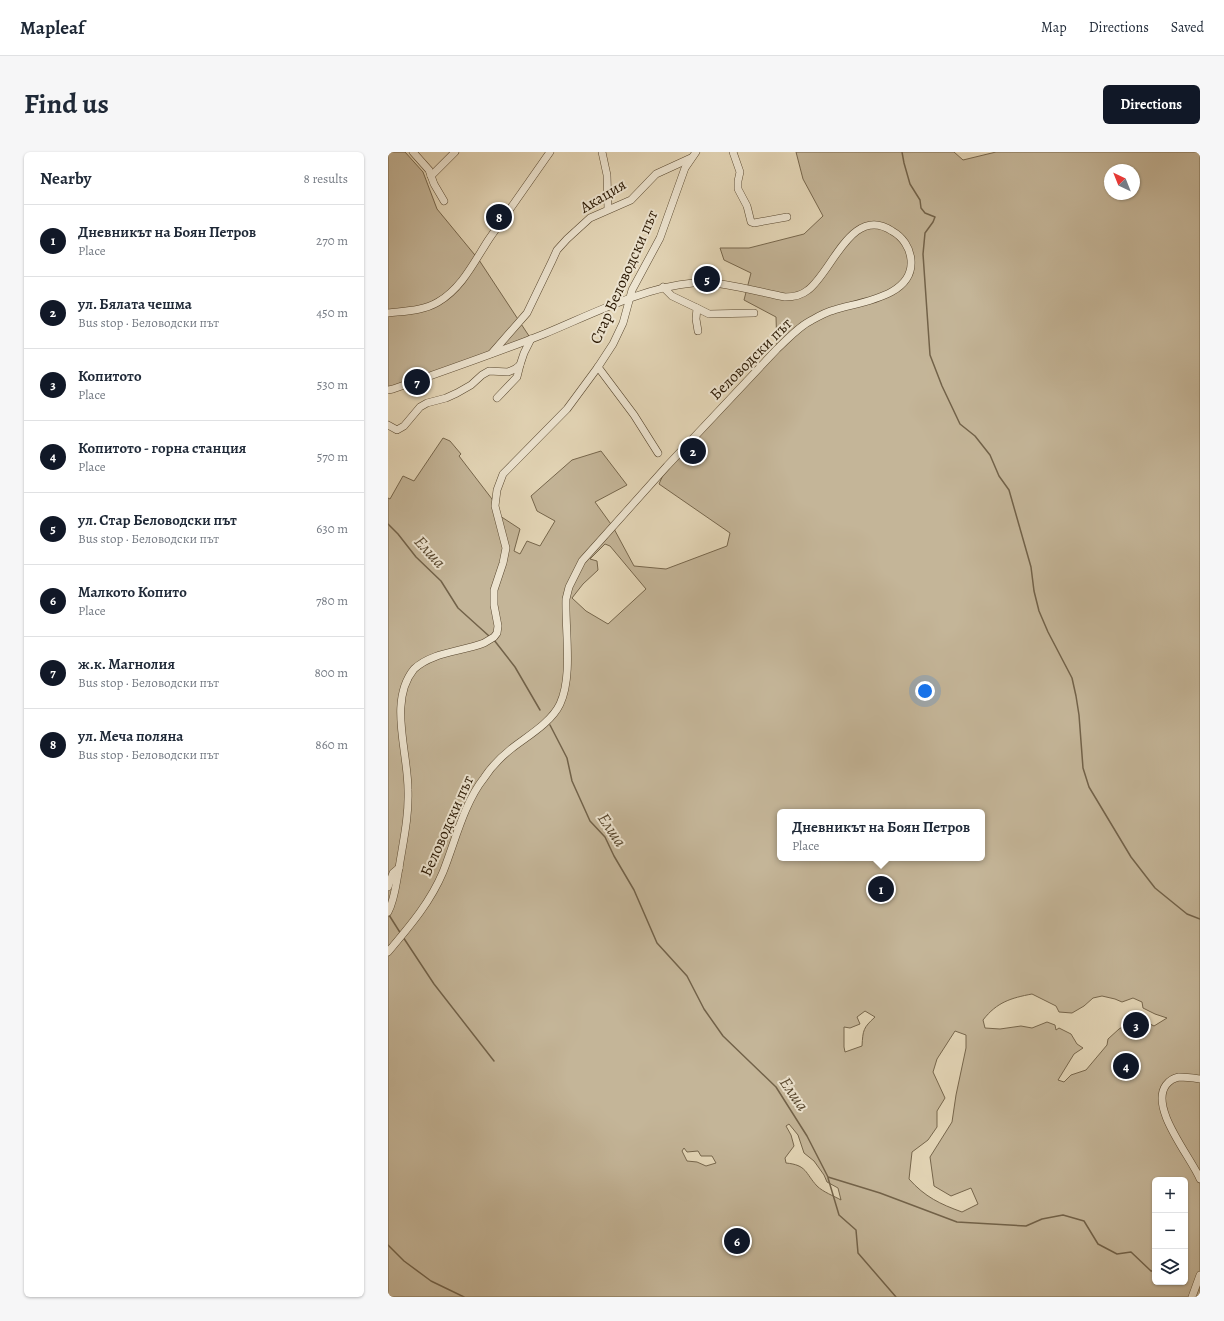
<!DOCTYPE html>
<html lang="en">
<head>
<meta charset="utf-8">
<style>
  :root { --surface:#fff; --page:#f6f6f7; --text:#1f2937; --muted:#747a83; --line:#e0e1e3; --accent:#111827 }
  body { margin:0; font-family:Alegreya,serif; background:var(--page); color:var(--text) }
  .controls { position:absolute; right:12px; bottom:12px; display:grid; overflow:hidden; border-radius:6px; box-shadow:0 1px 3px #0004 }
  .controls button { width:36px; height:36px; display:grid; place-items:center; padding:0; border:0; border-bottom:1px solid var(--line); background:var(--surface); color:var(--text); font:20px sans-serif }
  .compass { position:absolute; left:716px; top:12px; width:36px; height:36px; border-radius:50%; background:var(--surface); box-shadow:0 1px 3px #0004; rotate:317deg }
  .you { position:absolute; left:537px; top:539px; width:14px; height:14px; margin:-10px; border:3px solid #fff; border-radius:50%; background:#1a73e8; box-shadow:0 0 0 6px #1a73e833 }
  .badge { display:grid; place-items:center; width:26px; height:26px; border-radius:50%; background:var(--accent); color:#fff; font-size:13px; font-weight:700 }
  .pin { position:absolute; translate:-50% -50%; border:2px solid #fff; box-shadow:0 1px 4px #0006 }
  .popup { position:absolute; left:389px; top:657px; width:208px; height:52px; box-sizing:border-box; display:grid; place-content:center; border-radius:6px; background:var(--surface); filter:drop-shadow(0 1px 3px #0005); font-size:13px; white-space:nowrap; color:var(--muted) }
  .popup b { font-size:15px; color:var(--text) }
  .popup::after { content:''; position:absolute; left:50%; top:100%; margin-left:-8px; border:8px solid transparent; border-top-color:var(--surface) }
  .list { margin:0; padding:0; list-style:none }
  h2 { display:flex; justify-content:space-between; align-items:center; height:52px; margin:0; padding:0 16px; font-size:17px }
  h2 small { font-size:13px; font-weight:400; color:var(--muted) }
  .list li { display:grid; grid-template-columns:26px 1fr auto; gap:12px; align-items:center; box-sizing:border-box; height:72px; padding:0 16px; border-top:1px solid var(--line) }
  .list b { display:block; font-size:15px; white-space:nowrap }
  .list p { margin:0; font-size:13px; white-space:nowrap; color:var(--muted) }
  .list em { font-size:13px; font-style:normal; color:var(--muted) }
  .icon { flex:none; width:22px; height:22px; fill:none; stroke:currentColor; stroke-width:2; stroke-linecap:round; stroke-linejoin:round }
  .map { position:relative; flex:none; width:812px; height:1145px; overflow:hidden; border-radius:6px }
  header { display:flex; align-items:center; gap:24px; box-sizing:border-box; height:56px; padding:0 20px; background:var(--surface); border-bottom:1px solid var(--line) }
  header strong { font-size:19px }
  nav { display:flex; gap:22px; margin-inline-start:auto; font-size:14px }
  .intro { display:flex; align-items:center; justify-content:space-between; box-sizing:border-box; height:96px; padding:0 24px }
  h1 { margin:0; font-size:28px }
  .button { padding:10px 18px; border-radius:6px; background:var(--accent); color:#fff; font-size:14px; font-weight:700 }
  main { display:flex; gap:24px; padding:0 24px }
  aside { flex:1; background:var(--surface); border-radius:6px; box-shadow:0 1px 3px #0004 }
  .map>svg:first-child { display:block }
</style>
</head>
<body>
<header>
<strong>Mapleaf</strong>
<nav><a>Map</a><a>Directions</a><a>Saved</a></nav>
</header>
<div class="intro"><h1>Find us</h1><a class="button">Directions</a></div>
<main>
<aside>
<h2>Nearby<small>8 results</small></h2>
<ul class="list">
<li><span class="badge">1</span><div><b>Дневникът на Боян Петров</b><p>Place</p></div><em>270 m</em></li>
<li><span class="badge">2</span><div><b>ул. Бялата чешма</b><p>Bus stop · Беловодски път</p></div><em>450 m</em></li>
<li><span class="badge">3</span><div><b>Копитото</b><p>Place</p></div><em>530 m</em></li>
<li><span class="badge">4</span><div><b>Копитото - горна станция</b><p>Place</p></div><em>570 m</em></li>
<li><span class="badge">5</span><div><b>ул. Стар Беловодски път</b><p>Bus stop · Беловодски път</p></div><em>630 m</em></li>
<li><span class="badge">6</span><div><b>Малкото Копито</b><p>Place</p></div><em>780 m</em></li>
<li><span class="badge">7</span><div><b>ж.к. Магнолия</b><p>Bus stop · Беловодски път</p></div><em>800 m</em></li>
<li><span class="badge">8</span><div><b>ул. Меча поляна</b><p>Bus stop · Беловодски път</p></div><em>860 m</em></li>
</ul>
</aside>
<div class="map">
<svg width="812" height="1145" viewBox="0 0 812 1145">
  <rect width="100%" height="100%" fill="#e4d6b7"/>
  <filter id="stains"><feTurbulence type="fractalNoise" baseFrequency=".005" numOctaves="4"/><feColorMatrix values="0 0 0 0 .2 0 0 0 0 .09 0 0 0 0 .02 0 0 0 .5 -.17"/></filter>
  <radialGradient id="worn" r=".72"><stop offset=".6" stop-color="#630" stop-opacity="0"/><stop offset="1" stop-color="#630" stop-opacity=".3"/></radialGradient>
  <g fill="#c4b598" stroke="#76664c" fill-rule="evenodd">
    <path d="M 0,0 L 17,0 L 35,20 L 49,57 L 91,108 L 143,187 L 0,238 Z"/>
    <path d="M 408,0 L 566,0 L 575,8 L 608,0 L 812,0 L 812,1145 L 0,1145 L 0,346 L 2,347 L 15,324 L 26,329 L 55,286 L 62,289 L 73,302 L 71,304 L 104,347 L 109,362 L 132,377 L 126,399 L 132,402 L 139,389 L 152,394 L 167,369 L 149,359 L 143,344 L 184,308 L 213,299 L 239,333 L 207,350 L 225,375 L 246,414 L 278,417 L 339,394 L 342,381 L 271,332 L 279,314 L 389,197 L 388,165 L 356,148 L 363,121 L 336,108 L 332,96 L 361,96 L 416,82 L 435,64 L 415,27 ZM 722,18 L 746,18 L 746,42 L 722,42 ZM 217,392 L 222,394 L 258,437 L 220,472 L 198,459 L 184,446 L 195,432 L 210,418 L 209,409 L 202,407 ZM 392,660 L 594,660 L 594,706 L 392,706 ZM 644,842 L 668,854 L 671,860 L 684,861 L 696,854 L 705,846 L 714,844 L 727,847 L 734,850 L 745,846 L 754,850 L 755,856 L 767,862 L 779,866 L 766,874 L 750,866 L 731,877 L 720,887 L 719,893 L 698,918 L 683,923 L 676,930 L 670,928 L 686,902 L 695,896 L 689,892 L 683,882 L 671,876 L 668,878 L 667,873 L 659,870 L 644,876 L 633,874 L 612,877 L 597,876 L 595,868 C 609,850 623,846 644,842 ZM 477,859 L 487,865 C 475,876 475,878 474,894 L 457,900 L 456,895 L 456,875 L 462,876 L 472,872 L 469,865 ZM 567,879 L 578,883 L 578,896 L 568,943 L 564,970 L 542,1005 L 546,1034 L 563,1044 L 583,1036 L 590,1052 L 574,1060 C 552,1052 537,1045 521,1027 L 524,1000 L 540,988 L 549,975 L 549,959 L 557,946 L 545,920 L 549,907 ZM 401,972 L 410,983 L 416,1001 L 426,1009 L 436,1023 L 439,1030 L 450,1036 L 453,1048 C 446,1044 435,1040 429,1034 C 417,1021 419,1013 398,1011 L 397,1006 L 406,994 L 403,983 L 398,974 ZM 296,996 L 299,1000 L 310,999 L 313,1004 L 324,1004 L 328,1011 L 318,1014 L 309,1010 L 299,1009 L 294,999 ZM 767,1028 L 797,1028 L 797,1130 L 767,1130 Z"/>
  </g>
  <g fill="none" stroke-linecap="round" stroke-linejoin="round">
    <g stroke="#726249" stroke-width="1.5">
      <path d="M 514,0 L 516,11 L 522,32 L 532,48 L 533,56 L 537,61 L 547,65 L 545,70 L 537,81 L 535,102 L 542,203 L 554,234 L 572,272 L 587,284 L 602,303 L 611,324 L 621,338 L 643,415 L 646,439 L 651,459 L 660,480 L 684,526 L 688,544 L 691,563 L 695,616 L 701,635 L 743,705 L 767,736 L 799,762 L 812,767"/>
      <path d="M 0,372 L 10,382 L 28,405 L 53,429 L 70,456 L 101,484"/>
      <path d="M 106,488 L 127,515 L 152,558"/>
      <path d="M 162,573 L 179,606 L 184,629 L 202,669 L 217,685 L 226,704 L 246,738 L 269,791 L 299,824 L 316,857 L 335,884 L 388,935 L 419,984 L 440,1025 L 492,1041 L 569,1070 L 638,1074 L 654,1067 L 675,1063 L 696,1069 L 710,1092 L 729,1102 L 743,1100 L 763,1119 L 767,1119"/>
      <path d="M 1,763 L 13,782"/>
      <path d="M 15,785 L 46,832 L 106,909"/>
      <path d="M 440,1026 L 451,1063 L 468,1078 L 470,1101 L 508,1145"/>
      <path d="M 0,1093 L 16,1109 L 43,1129 L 76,1145"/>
    </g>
    <defs>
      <g id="minor">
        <path d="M 25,0 L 41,18 L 46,32 L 56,49"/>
        <path d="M 214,0 L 219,23 L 220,57"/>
        <path d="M 345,0 L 352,20 L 350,29 L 350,37 L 359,54 L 363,70 L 366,71 L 399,65"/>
        <path d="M 43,24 L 67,0"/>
        <path d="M 275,135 L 284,144 L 309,156 L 308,167 L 310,179"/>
        <path d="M 309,156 L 321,162 L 366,161"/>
        <path d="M 0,161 C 17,159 35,159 50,150 C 74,136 86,110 101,87 C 121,58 142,29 162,0"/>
        <path d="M 104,201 L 139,161 L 164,109 L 169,98 L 179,87 L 202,66 L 243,48 L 268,22 L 303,6"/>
        <path d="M 210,215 L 246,263 L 270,301"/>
        <path d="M 0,238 L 5,237 C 56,219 106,202 156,182 C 202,163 256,135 305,131 C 331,128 370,140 397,145 C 405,145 414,143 420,138 C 444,120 464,52 504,79 C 515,85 522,96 523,108 C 526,145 471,150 446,158 C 438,160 431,164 424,168 C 411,174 400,187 389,197 L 279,314 L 194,409 L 181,435 L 178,447 C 177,479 185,524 172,552 C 163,571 138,585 123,597 C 113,605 103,615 96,626 C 76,651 67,690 55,720 C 42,751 21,775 0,800"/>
        <path d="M 109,246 L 129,225 L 132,213"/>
        <path d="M 0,273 L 9,278 L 16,274 L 32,255 L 39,251 L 58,246 L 69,241 L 83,233 L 94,223 L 101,219 L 120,220 L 127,217 L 132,213 L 136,201 L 143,187"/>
        <path d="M 0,735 L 5,721 L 11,716"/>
        <path d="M 0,760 C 7,747 8,731 11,716 C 15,690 21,665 20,638 C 20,599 0,549 26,517 C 44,500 73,500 96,491 L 106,485 L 109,481 L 110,474 L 106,453 L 106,438 L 115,411 L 118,396 L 107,354 L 109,338 L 115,322 L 179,257 L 210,215 L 225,192 L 235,171 L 244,138 L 272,86 L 297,16 L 308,0"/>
        <path d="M 812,927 C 805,926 798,925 791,925 C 786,926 781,929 778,933 C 761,956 803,1005 812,1027"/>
        <path d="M 804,1145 L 812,1123"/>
      </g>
    </defs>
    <use href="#minor" stroke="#57462e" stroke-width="8"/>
    <use href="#minor" stroke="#ede4d0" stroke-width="7"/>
  </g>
  <g text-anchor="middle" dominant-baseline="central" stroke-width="4" stroke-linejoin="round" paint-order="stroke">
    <g font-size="16" fill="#281600" stroke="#ede4d0">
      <text transform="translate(215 44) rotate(-31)">Акация</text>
      <text transform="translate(236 125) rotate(-66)">Стар Беловодски път</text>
      <text transform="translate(363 207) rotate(-45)">Беловодски път</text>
      <text transform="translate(59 674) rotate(-66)">Беловодски път</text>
    </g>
    <g font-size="17" font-style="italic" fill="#5a4930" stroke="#ede4d0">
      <text transform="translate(42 400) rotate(47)">Елша</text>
      <text transform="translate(224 678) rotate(56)">Елша</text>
      <text transform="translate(406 942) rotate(55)">Елша</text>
    </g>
  </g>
  <rect width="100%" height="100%" filter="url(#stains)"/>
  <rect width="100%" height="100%" fill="url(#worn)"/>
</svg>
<div class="controls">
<button>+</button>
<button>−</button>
<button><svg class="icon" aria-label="layers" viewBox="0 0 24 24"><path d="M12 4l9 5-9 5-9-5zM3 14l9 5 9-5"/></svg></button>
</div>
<svg class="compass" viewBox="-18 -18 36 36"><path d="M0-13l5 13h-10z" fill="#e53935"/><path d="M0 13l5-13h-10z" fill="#747a83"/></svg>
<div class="you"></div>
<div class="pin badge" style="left:493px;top:737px">1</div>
<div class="popup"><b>Дневникът на Боян Петров</b>Place</div>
<div class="pin badge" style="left:305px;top:299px">2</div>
<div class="pin badge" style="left:748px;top:873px">3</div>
<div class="pin badge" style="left:738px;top:914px">4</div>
<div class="pin badge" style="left:319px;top:127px">5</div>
<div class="pin badge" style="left:349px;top:1089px">6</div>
<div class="pin badge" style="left:29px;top:230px">7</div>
<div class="pin badge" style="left:111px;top:65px">8</div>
</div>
</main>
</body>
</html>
